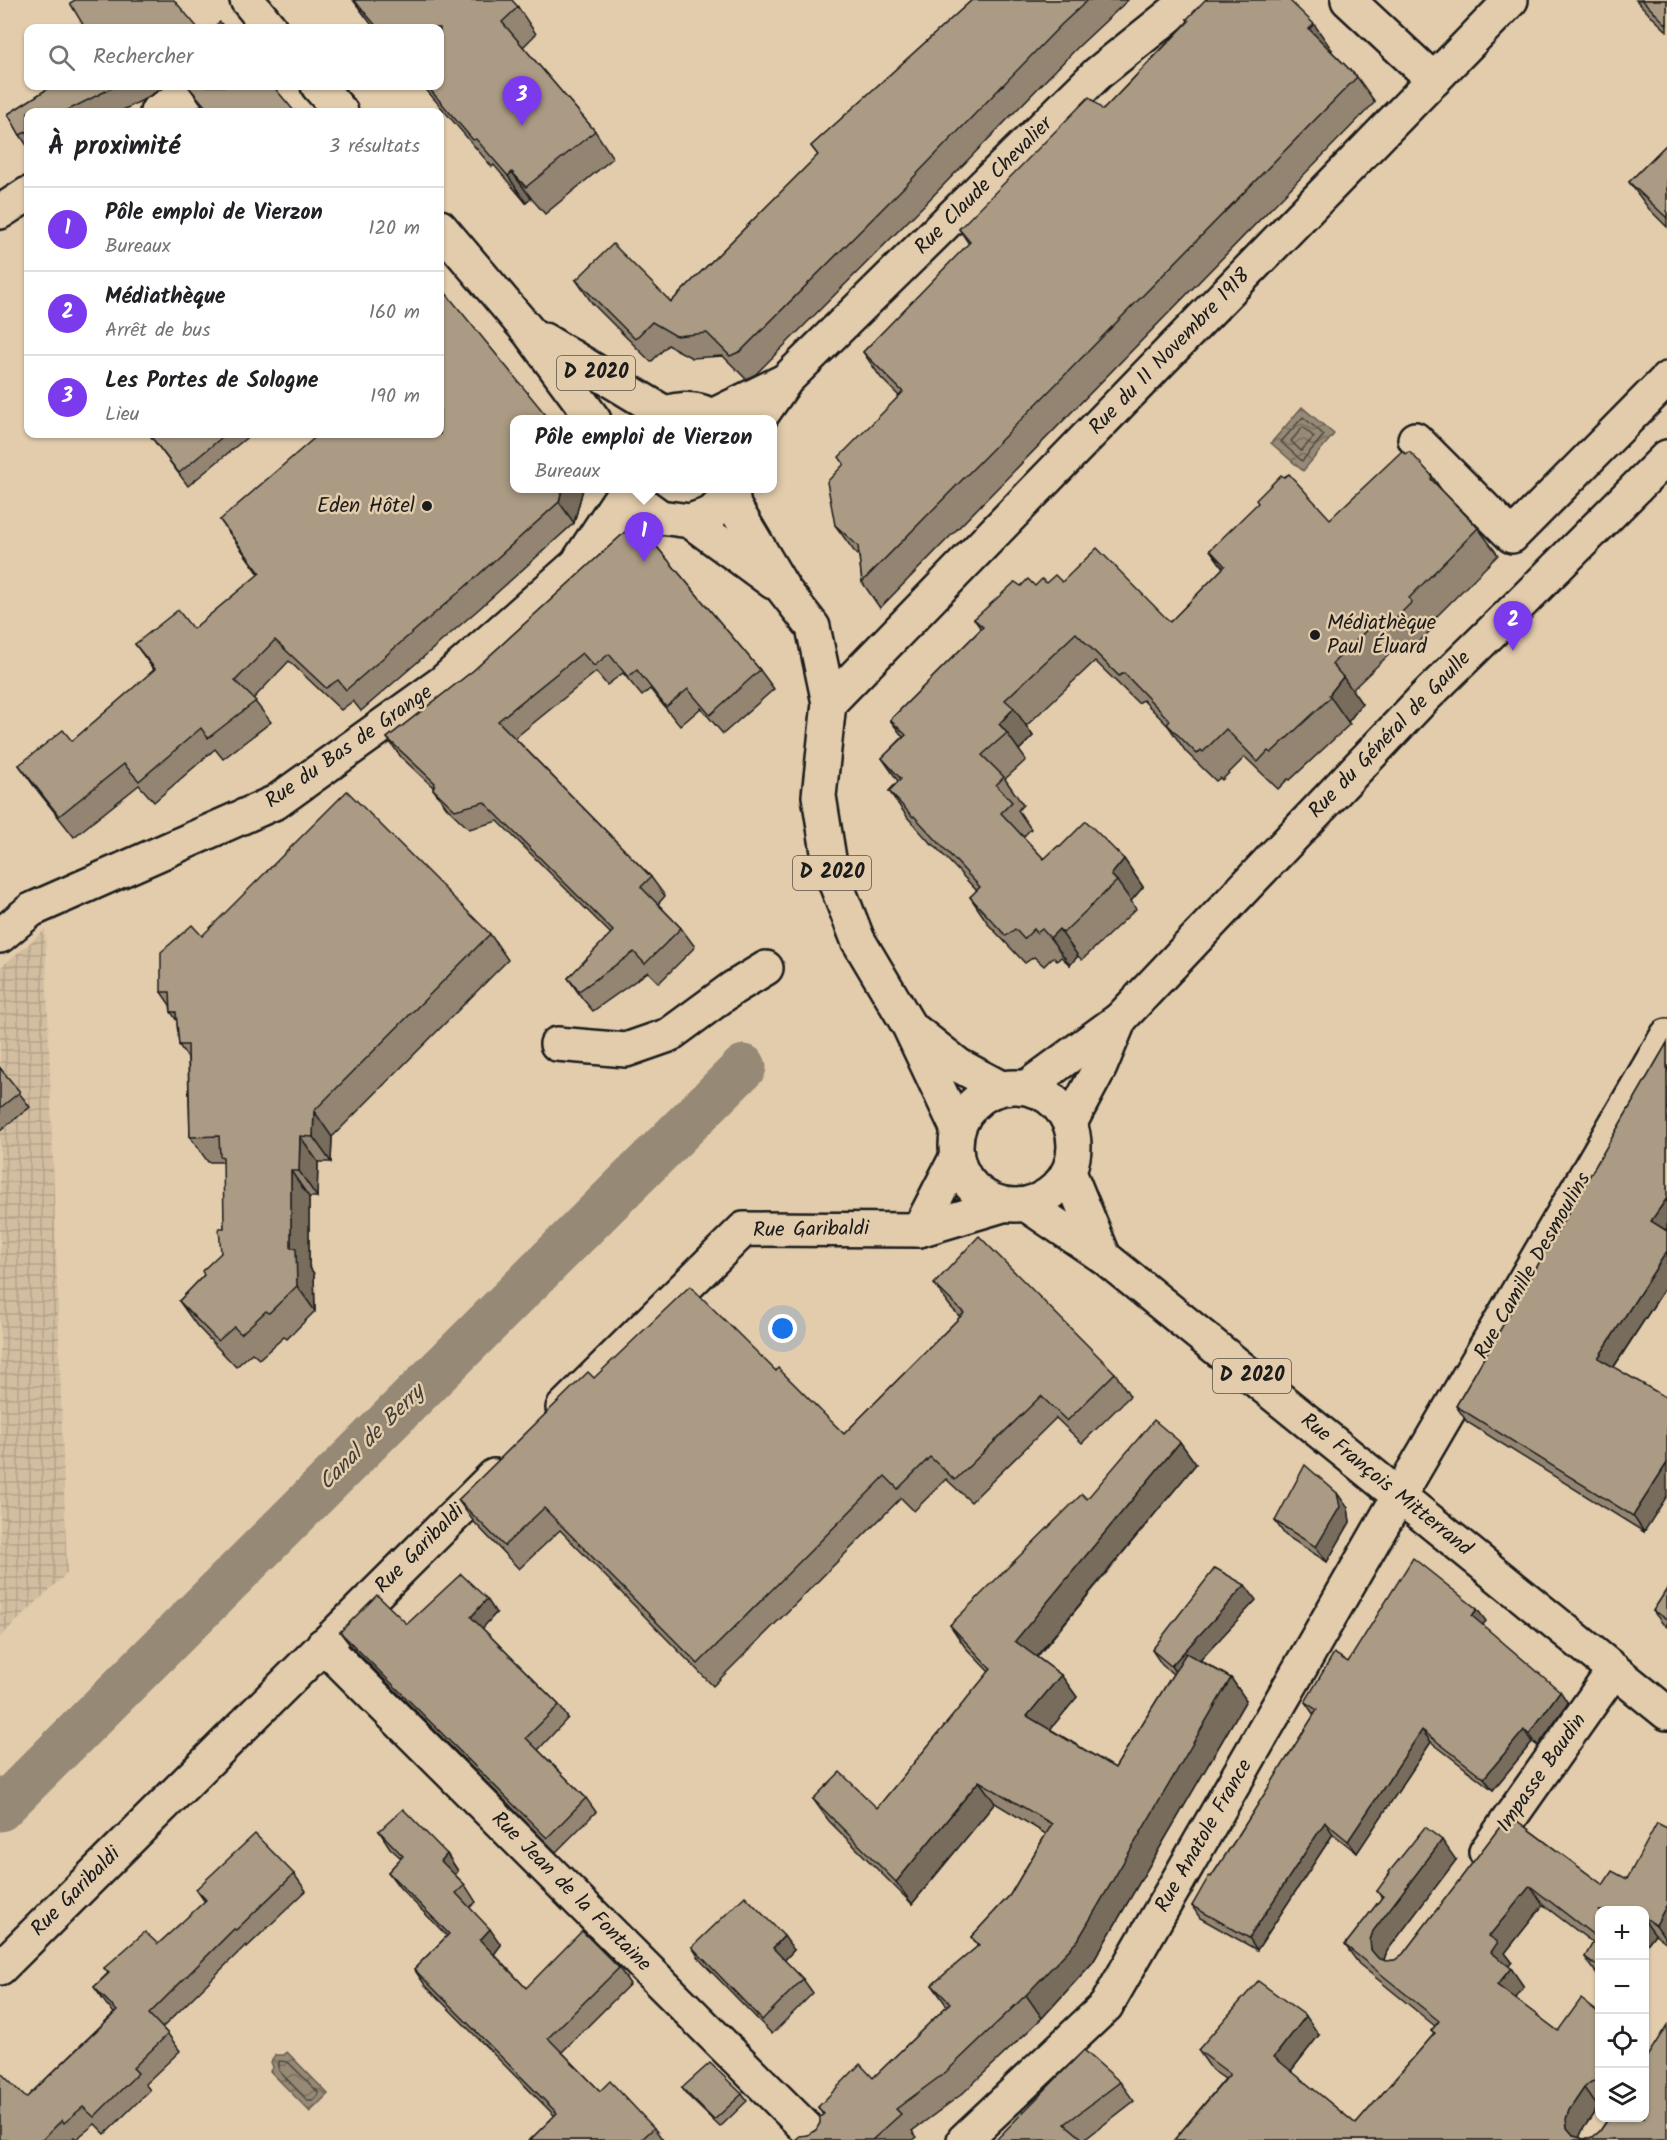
<!DOCTYPE html>
<html lang="fr">
<head>
<meta charset="utf-8">
<style>
  :root { --surface:#fff; --page:#f2f2f2; --text:#202124; --muted:#757577; --line:#e0e0e0; --accent:#7c3aed }
  body { margin:0; font-family:Kalam,sans-serif; background:var(--page); color:var(--text) }
  .controls { position:absolute; right:18px; bottom:18px; display:grid; overflow:hidden; border-radius:12px; box-shadow:0 2px 4px #0004 }
  .controls button { width:54px; height:54px; display:grid; place-items:center; padding:0; border:0; border-bottom:2px solid var(--line); background:var(--surface); color:var(--text); font:30px sans-serif }
  .you { position:absolute; left:783px; top:1329px; width:21px; height:21px; margin:-15px; border:4px solid #fff; border-radius:50%; background:#1a73e8; box-shadow:0 0 0 9px #1a73e833 }
  .badge { display:grid; place-items:center; width:39px; height:39px; border-radius:50%; background:var(--accent); color:#fff; font-size:20px; font-weight:700 }
  .pin { position:absolute; translate:-50% -50px; filter:drop-shadow(0 2px 3px #0008) }
  .pin::after { content:''; position:absolute; top:32px; width:21px; height:18px; background:inherit; clip-path:polygon(0 0,100% 0,50% 100%) }
  .popup { position:absolute; left:510px; top:415px; width:267px; height:78px; box-sizing:border-box; display:grid; place-content:center; border-radius:12px; background:var(--surface); filter:drop-shadow(0 2px 4px #0005); font-size:20px; white-space:nowrap; color:var(--muted) }
  .popup b { font-size:22px; color:var(--text) }
  .popup::after { content:''; position:absolute; left:50%; top:100%; margin-left:-12px; border:12px solid transparent; border-top-color:var(--surface) }
  .list { margin:0; padding:0; list-style:none }
  h2 { display:flex; justify-content:space-between; align-items:center; height:78px; margin:0; padding:0 24px; font-size:26px }
  h2 small { font-size:20px; font-weight:400; color:var(--muted) }
  .list li { display:grid; grid-template-columns:39px 1fr auto; gap:18px; align-items:center; box-sizing:border-box; height:84px; padding:0 24px; border-top:2px solid var(--line) }
  .list b { display:block; font-size:22px; white-space:nowrap }
  .list p { margin:0; font-size:20px; white-space:nowrap; color:var(--muted) }
  .list em { font-size:20px; font-style:normal; color:var(--muted) }
  .icon { flex:none; width:33px; height:33px; fill:none; stroke:currentColor; stroke-width:2; stroke-linecap:round; stroke-linejoin:round }
  .map { position:relative; flex:none; width:1667px; height:2140px; overflow:hidden }
  .search { position:absolute; background:var(--surface); box-shadow:0 2px 4px #0004; left:24px; top:24px; width:420px; height:66px; display:flex; align-items:center; gap:15px; box-sizing:border-box; padding:0 21px; border-radius:12px; color:var(--muted); font-size:22px }
  .panel { position:absolute; background:var(--surface); box-shadow:0 2px 4px #0004; left:24px; top:108px; width:420px; height:330px; border-radius:12px }
  .map>svg:first-child { display:block }
</style>
</head>
<body>
<div class="map">
<svg width="1667" height="2140" viewBox="0 0 1667 2140">
  <defs>
    <pattern id="industrial-grid" width="8" height="8" patternUnits="userSpaceOnUse" patternTransform="scale(1.5)"><rect width="8" height="8" fill="#d2bda0"/><path d="M0 4h8M4 0v8" fill="none" stroke="#b4a289"/></pattern>
    <pattern id="water-waves" width="16" height="10" patternUnits="userSpaceOnUse" patternTransform="scale(1.5)"><rect width="16" height="10" fill="#968975"/><path d="M0 5q4-4 8 0t8 0" fill="none" stroke="#7a6f5f"/></pattern>
  </defs>
  <rect width="100%" height="100%" fill="#e2ccac"/>
  <filter id="ink" filterUnits="userSpaceOnUse"><feTurbulence type="fractalNoise" baseFrequency=".0167" numOctaves="2"/><feDisplacementMap in="SourceGraphic" scale="12" xChannelSelector="R" yChannelSelector="G"/><feConvolveMatrix kernelMatrix="1 2 1 2 8 2 1 2 1" color-interpolation-filters="sRGB"/></filter>
  <g filter="url(#ink)">
    <path fill="url(#industrial-grid)" d="M 45,930 L 67,1573 L 0,1637 L 0,968 Z"/>
    <g fill="url(#water-waves)" stroke="#655d51" stroke-width="1.5">
      <path d="M 1302,407 L 1334,434 L 1303,471 L 1271,443 Z"/>
      <path d="M 287,2052 L 328,2094 L 310,2112 L 270,2071 L 273,2067 L 271,2062 L 275,2055 L 284,2055 Z"/>
    </g>
    <g fill="none" stroke-linecap="round" stroke-linejoin="round">
      <g stroke="#4d4840" stroke-width="1.5">
        <path d="M 1303,417 L 1324,435 L 1302,461 L 1281,442 Z"/>
        <path d="M 1303,427 L 1314,437 L 1301,451 L 1291,441 Z"/>
        <path d="M 279,2061 L 288,2062 L 318,2092 L 318,2095 L 312,2101 L 308,2101 L 279,2071 Z"/>
      </g>
      <path stroke="#968975" stroke-width="45" d="M 0,1809 L 744,1067"/>
      <defs>
        <g id="minor">
          <path d="M 1348,0 L 1434,80"/>
          <path d="M 157,112 L 200,86"/>
          <path d="M 0,212 L 28,194"/>
          <path d="M 712,416 L 782,382"/>
          <path d="M 758,420 L 786,380 L 1098,73 L 1189,0"/>
          <path d="M 1415,439 L 1512,536 L 1667,379"/>
          <path d="M 580,559 L 627,488"/>
          <path d="M 829,703 L 1511,0"/>
          <path d="M 0,936 L 31,910 L 276,802 L 442,683 L 576,565 L 602,551 L 643,523 L 660,517"/>
          <path d="M 557,1044 L 626,1050 L 669,1035 L 733,988 L 766,968"/>
          <path d="M 1027,1087 L 1120,1019 L 1424,698 L 1516,608 L 1667,457"/>
          <path d="M 1070,1123 L 1100,1067 L 1120,1019"/>
          <path d="M 919,1230 L 956,1158"/>
          <path d="M 563,1408 L 744,1229 L 919,1230 L 1003,1205"/>
          <path d="M 323,1645 L 818,2140"/>
          <path d="M 1486,1852 L 1614,1670"/>
          <path d="M 0,1968 L 494,1476"/>
          <path d="M 964,2140 L 1106,2006 L 1399,1496 L 1667,1036"/>
        </g>
        <g id="major">
          <path d="M 247,0 L 270,28"/>
          <path d="M 318,86 L 341,112"/>
          <path d="M 440,227 L 529,332 L 594,420"/>
          <path d="M 544,340 L 663,412"/>
          <path d="M 652,420 C 670,408 698,404 716,420"/>
          <path d="M 632,488 L 642,504 L 660,517 L 690,521 L 712,513 L 732,493 L 734,488"/>
          <path d="M 732,493 L 734,506 L 784,590 L 813,627 L 829,703 L 819,796 L 831,871 L 858,940 L 909,1026 L 957,1128"/>
          <path d="M 690,521 L 773,582"/>
          <path d="M 915,1031 L 958,1065 L 1001,1088"/>
          <circle cx="1015" cy="1146" r="59"/>
          <path d="M 1069,1172 L 1104,1257"/>
          <path d="M 1027,1205 L 1104,1257 L 1667,1713"/>
        </g>
      </defs>
      <use href="#minor" stroke="#1c1c1c" stroke-width="38"/>
      <use href="#major" stroke="#1c1c1c" stroke-width="38"/>
      <use href="#minor" stroke="#e2ccac" stroke-width="33"/>
      <use href="#major" stroke="#e2ccac" stroke-width="33"/>
    </g>
    <g fill="#938572" stroke="#1c1c1c" stroke-width="1.5">
      <path d="M 353,0 L 518,7 L 536,34 L 523,47 L 595,131 L 613,158 L 545,214 L 531,198 L 526,203 L 494,165 L 492,167 L 423,86 L 440,86 L 440,28 L 374,28 Z"/>
      <path d="M 972,0 L 1128,0 L 1078,47 L 925,204 L 756,374 L 746,379 L 723,356 L 692,358 L 668,345 L 651,362 L 592,303 L 576,280 L 671,302 L 818,155 L 811,146 Z"/>
      <path d="M 1636,0 L 1667,0 L 1667,31 L 1649,14 Z"/>
      <path d="M 1187,19 L 1332,50 L 1331,51 L 1357,77 L 1375,102 L 880,608 L 862,582 L 859,556 L 854,551 L 835,525 L 844,464 L 899,396 L 881,378 L 863,352 L 969,244 L 959,229 L 1103,110 L 1188,21 Z"/>
      <path d="M 52,86 L 166,86 L 143,100 L 119,112 L 28,112 L 28,147 L 20,135 L 8,114 Z"/>
      <path d="M 188,86 L 295,112 L 207,112 Z"/>
      <path d="M 1667,144 L 1667,227 L 1649,209 L 1629,182 Z"/>
      <path d="M 149,434 L 251,434 L 188,486 Z"/>
      <path d="M 515,489 L 583,489 L 574,523 L 480,608 L 361,711 L 353,701 L 341,710 L 289,661 L 253,699 L 271,722 L 223,759 L 215,749 L 154,802 L 139,785 L 74,837 L 34,786 L 19,765 L 72,741 L 154,670 L 135,644 L 193,629 L 259,574 L 220,520 Z"/>
      <path d="M 1443,492 L 1478,528 L 1498,555 L 1428,625 L 1431,630 L 1409,652 L 1400,644 L 1352,690 L 1362,704 L 1348,722 L 1350,724 L 1290,780 L 1288,779 L 1278,789 L 1245,757 L 1222,780 L 1220,778 L 1216,781 L 1186,752 L 1169,727 L 1143,700 L 1138,703 L 1095,661 L 1026,726 L 1033,736 L 1019,750 L 1026,760 L 1005,779 L 1023,805 L 1018,810 L 1031,829 L 1023,837 L 1044,859 L 1060,847 L 1124,859 L 1143,887 L 1131,901 L 1136,909 L 1082,960 L 1078,956 L 1070,965 L 1061,957 L 1057,961 L 1053,957 L 1044,966 L 1034,957 L 1025,963 L 989,925 L 970,897 L 977,891 L 933,844 L 932,845 L 908,818 L 889,791 L 898,781 L 882,758 L 903,737 L 890,720 L 981,629 L 974,619 L 1021,586 L 1035,586 L 1046,583 L 1062,582 L 1170,622 L 1223,568 L 1210,550 L 1330,519 Z"/>
      <path d="M 636,522 L 760,670 L 774,689 L 723,734 L 701,708 L 680,726 L 650,689 L 642,696 L 623,673 L 607,685 L 596,672 L 515,738 L 651,877 L 665,896 L 658,904 L 681,928 L 695,947 L 659,983 L 648,972 L 593,1011 L 582,998 L 568,978 L 611,934 L 498,821 L 469,829 L 447,808 L 433,789 L 434,788 L 401,757 L 387,738 L 474,670 Z"/>
      <path d="M 490,934 L 508,960 L 332,1137 L 331,1162 L 318,1162 L 317,1197 L 309,1197 L 309,1266 L 314,1274 L 315,1311 L 287,1339 L 284,1337 L 259,1359 L 252,1353 L 236,1367 L 197,1326 L 179,1301 L 204,1275 L 221,1253 L 224,1228 L 224,1162 L 208,1162 L 190,1137 L 188,1058 L 179,1045 L 177,1021 L 171,1012 L 170,1005 L 161,992 L 202,936 Z"/>
      <path d="M 1667,1043 L 1667,1285 L 1614,1367 L 1644,1532 L 1467,1422 L 1456,1406 Z"/>
      <path d="M 0,1068 L 30,1107 L 0,1131 Z"/>
      <path d="M 934,1284 L 1115,1373 L 1130,1396 L 1082,1443 L 1056,1418 L 971,1502 L 946,1479 L 914,1511 L 901,1498 L 713,1686 L 560,1530 L 519,1569 L 474,1522 L 458,1500 L 594,1378 L 776,1371 L 844,1434 L 960,1317 L 950,1306 Z"/>
      <path d="M 1180,1442 L 1196,1464 L 1037,1657 L 1061,1675 L 1077,1697 L 1050,1729 L 1115,1768 L 1173,1674 L 1162,1665 L 1152,1650 L 1256,1600 L 1200,1660 L 1231,1678 L 1246,1700 L 1093,1962 L 1042,2018 L 962,2094 L 912,2131 L 917,2137 L 913,2140 L 795,2140 L 808,2135 L 816,2130 L 820,2123 L 823,2115 L 818,2107 L 873,2078 L 947,2006 L 932,1985 L 978,1946 L 971,1937 L 1010,1895 L 1046,1834 L 995,1803 L 912,1904 L 829,1821 L 813,1799 L 877,1808 L 989,1672 L 965,1647 L 950,1625 L 1087,1499 Z"/>
      <path d="M 1348,1508 L 1350,1522 L 1327,1562 L 1285,1535 L 1275,1521 Z"/>
      <path d="M 1667,1589 L 1667,1627 L 1663,1624 L 1653,1611 Z"/>
      <path d="M 496,1613 L 482,1628 L 559,1705 L 568,1718 L 538,1750 L 586,1798 L 596,1812 L 556,1852 L 350,1645 L 340,1632 L 407,1624 Z"/>
      <path d="M 1486,1621 L 1482,1625 L 1568,1703 L 1538,1746 L 1532,1742 L 1493,1790 L 1431,1742 L 1357,1853 L 1333,1834 L 1257,1950 L 1200,1918 L 1192,1906 L 1240,1833 L 1314,1715 L 1305,1702 L 1348,1662 Z"/>
      <path d="M 1509,1815 L 1603,1885 L 1627,1879 L 1667,1828 L 1667,1943 L 1655,1934 L 1644,1948 L 1644,1911 L 1599,1911 L 1599,1977 L 1585,1957 L 1593,1943 L 1543,1905 L 1505,1953 L 1512,1962 L 1508,1966 L 1524,1987 L 1515,1999 L 1558,2031 L 1599,2013 L 1599,2106 L 1583,2129 L 1579,2138 L 1584,2139 L 1593,2137 L 1600,2131 L 1646,2060 L 1667,2140 L 1174,2140 L 1225,2079 L 1212,2070 L 1198,2050 L 1319,2035 L 1291,2071 L 1356,2124 L 1434,2034 L 1431,2031 L 1435,2026 L 1359,1964 L 1345,1945 L 1382,1898 L 1377,1891 L 1456,1860 L 1387,1951 L 1384,1960 L 1386,1961 L 1395,1960 L 1403,1954 Z"/>
      <path d="M 379,1831 L 447,1854 L 458,1871 L 455,1875 L 465,1885 L 476,1902 L 469,1908 L 501,1945 L 494,1954 L 526,1988 L 619,1968 L 630,1984 L 562,2052 L 600,2091 L 654,2128 L 663,2140 L 530,2140 L 555,2116 L 425,1985 L 414,1969 L 447,1936 L 400,1888 L 388,1872 L 401,1858 L 390,1848 Z"/>
      <path d="M 294,1874 L 306,1891 L 247,1947 L 246,1945 L 162,2028 L 168,2034 L 180,2051 L 145,2084 L 150,2090 L 105,2134 L 95,2124 L 76,2139 L 74,2137 L 71,2140 L 0,2140 L 26,2098 L 114,2013 L 106,2004 L 94,1987 L 108,1973 L 104,1968 L 158,1944 L 205,1902 L 196,1889 Z"/>
      <path d="M 692,1947 L 794,1950 L 784,1960 L 803,1979 L 813,1993 L 772,2034 L 701,1961 Z"/>
      <path d="M 1120,2082 L 1134,2101 L 1084,2140 L 996,2140 Z"/>
      <path d="M 682,2088 L 742,2094 L 747,2101 L 720,2127 L 687,2095 Z"/>
    </g>
    <g fill="#786c5c" stroke="#1c1c1c" stroke-width="1.5">
      <path d="M 1314,24 L 1332,50 L 1327,55 L 1309,29 Z"/>
      <path d="M 512,172 L 531,198 L 526,203 L 508,176 Z"/>
      <path d="M 1432,476 L 1451,504 L 1431,479 Z"/>
      <path d="M 562,489 L 583,489 L 574,523 L 559,502 Z"/>
      <path d="M 1343,677 L 1362,704 L 1348,722 L 1329,695 Z"/>
      <path d="M 1014,708 L 1033,736 L 1019,750 L 1007,733 L 999,724 Z"/>
      <path d="M 1124,859 L 1143,887 L 1131,901 L 1117,881 L 1111,875 Z"/>
      <path d="M 1059,929 L 1078,956 L 1070,965 L 1050,938 Z"/>
      <path d="M 314,1111 L 332,1137 L 331,1162 L 313,1137 Z"/>
      <path d="M 300,1136 L 318,1162 L 317,1197 L 299,1171 Z"/>
      <path d="M 291,1171 L 309,1197 L 309,1266 L 314,1274 L 315,1311 L 297,1286 L 291,1248 Z"/>
      <path d="M 1667,1198 L 1667,1231 L 1663,1237 L 1651,1221 Z"/>
      <path d="M 1667,1251 L 1667,1285 L 1609,1374 L 1598,1358 Z"/>
      <path d="M 1180,1442 L 1196,1464 L 1031,1663 L 1015,1641 Z"/>
      <path d="M 1667,1463 L 1667,1496 L 1644,1532 L 1633,1516 Z"/>
      <path d="M 1337,1493 L 1348,1508 L 1350,1522 L 1327,1562 L 1316,1547 Z"/>
      <path d="M 1245,1585 L 1256,1600 L 1181,1681 L 1171,1666 Z"/>
      <path d="M 487,1599 L 496,1613 L 480,1631 L 471,1617 Z"/>
      <path d="M 1477,1609 L 1486,1621 L 1480,1628 L 1472,1616 Z"/>
      <path d="M 1061,1675 L 1077,1697 L 1043,1738 L 1027,1716 Z"/>
      <path d="M 1231,1678 L 1246,1700 L 1093,1962 L 1042,2018 L 1026,1995 Z"/>
      <path d="M 1560,1691 L 1568,1703 L 1538,1746 L 1529,1734 Z"/>
      <path d="M 1422,1730 L 1431,1742 L 1357,1853 L 1348,1841 Z"/>
      <path d="M 1524,1730 L 1532,1742 L 1493,1790 L 1484,1778 Z"/>
      <path d="M 979,1781 L 995,1803 L 912,1904 L 896,1882 Z"/>
      <path d="M 1325,1822 L 1333,1834 L 1257,1950 L 1249,1938 Z"/>
      <path d="M 1442,1840 L 1456,1860 L 1387,1951 L 1384,1959 L 1385,1970 L 1371,1950 L 1370,1940 L 1373,1931 Z"/>
      <path d="M 447,1854 L 458,1871 L 453,1878 L 441,1861 Z"/>
      <path d="M 1530,1886 L 1543,1905 L 1505,1953 L 1512,1962 L 1504,1972 L 1491,1952 L 1489,1936 Z"/>
      <path d="M 1667,1904 L 1667,1941 L 1656,1925 Z"/>
      <path d="M 1644,1919 L 1655,1934 L 1644,1948 Z"/>
      <path d="M 490,1929 L 501,1945 L 492,1957 L 480,1940 Z"/>
      <path d="M 784,1936 L 794,1950 L 783,1962 L 773,1948 Z"/>
      <path d="M 1511,1968 L 1524,1987 L 1511,2005 L 1497,1985 Z"/>
      <path d="M 1306,2016 L 1319,2035 L 1287,2076 L 1274,2057 Z"/>
      <path d="M 1584,2088 L 1598,2107 L 1583,2129 L 1579,2138 L 1576,2140 L 1567,2128 L 1566,2119 L 1569,2110 Z"/>
    </g>
    <g fill="#ab9b84" stroke="#1c1c1c" stroke-width="1.5">
      <path d="M 75,0 L 174,0 L 198,28 L 85,28 L 70,3 Z"/>
      <path d="M 354,0 L 512,0 L 518,7 L 502,22 L 595,131 L 526,187 L 512,172 L 508,176 L 476,139 L 473,140 L 427,86 L 440,86 L 440,28 L 378,28 Z"/>
      <path d="M 972,0 L 1088,0 L 1062,24 L 909,182 L 741,351 L 730,356 L 707,333 L 676,336 L 652,322 L 635,339 L 576,280 L 613,244 L 671,302 L 818,155 L 811,146 Z"/>
      <path d="M 1205,0 L 1289,0 L 1314,24 L 1309,29 L 1357,77 L 862,582 L 858,546 L 835,525 L 827,482 L 844,464 L 839,457 L 903,392 L 863,352 L 970,242 L 959,229 L 1089,97 L 1103,110 L 1189,21 L 1187,19 Z"/>
      <path d="M 1642,0 L 1667,0 L 1667,25 Z"/>
      <path d="M 220,22 L 225,28 L 212,28 Z"/>
      <path d="M 52,86 L 116,86 L 64,112 L 28,112 L 28,131 L 20,135 L 8,114 Z"/>
      <path d="M 188,86 L 273,86 L 295,112 L 210,112 Z"/>
      <path d="M 1667,144 L 1667,218 L 1629,182 Z"/>
      <path d="M 440,286 L 550,420 L 515,420 L 515,489 L 562,489 L 559,502 L 465,587 L 346,690 L 338,680 L 326,688 L 275,640 L 235,681 L 256,701 L 208,738 L 201,728 L 139,781 L 124,764 L 59,816 L 19,765 L 63,730 L 72,741 L 155,669 L 135,644 L 178,610 L 193,629 L 260,573 L 220,520 L 319,434 L 440,434 Z"/>
      <path d="M 149,434 L 226,434 L 179,473 Z"/>
      <path d="M 1402,451 L 1405,454 L 1409,452 L 1413,455 L 1432,476 L 1431,479 L 1478,528 L 1409,598 L 1412,602 L 1389,625 L 1381,616 L 1332,664 L 1343,677 L 1329,695 L 1331,697 L 1271,753 L 1268,751 L 1258,762 L 1226,729 L 1203,752 L 1201,750 L 1197,754 L 1167,724 L 1170,721 L 1124,673 L 1119,676 L 1076,633 L 1005,700 L 1014,708 L 999,724 L 1007,733 L 982,755 L 1004,777 L 996,785 L 1012,802 L 1001,813 L 1044,859 L 1058,846 L 1060,847 L 1086,821 L 1124,859 L 1111,875 L 1117,881 L 1063,933 L 1059,929 L 1050,938 L 1042,929 L 1037,933 L 1034,929 L 1024,939 L 1015,929 L 1006,936 L 970,897 L 980,887 L 914,816 L 913,817 L 889,791 L 901,779 L 882,758 L 906,735 L 890,720 L 983,627 L 974,619 L 1015,582 L 1021,586 L 1028,579 L 1035,586 L 1042,579 L 1046,583 L 1055,575 L 1062,582 L 1097,548 L 1170,622 L 1225,566 L 1210,550 L 1258,503 L 1256,500 L 1281,475 L 1284,477 L 1289,474 L 1330,519 Z"/>
      <path d="M 636,522 L 760,670 L 710,715 L 688,689 L 666,707 L 637,670 L 628,677 L 609,654 L 594,666 L 582,653 L 498,721 L 651,877 L 641,887 L 681,928 L 645,964 L 634,952 L 579,991 L 568,978 L 613,931 L 484,802 L 455,810 L 433,789 L 435,783 L 387,738 L 474,670 Z"/>
      <path d="M 347,791 L 490,934 L 314,1111 L 313,1137 L 300,1136 L 299,1171 L 291,1171 L 291,1248 L 296,1248 L 297,1286 L 269,1313 L 266,1311 L 241,1334 L 234,1327 L 218,1341 L 179,1301 L 204,1275 L 202,1271 L 221,1253 L 219,1228 L 224,1228 L 223,1157 L 220,1156 L 219,1136 L 190,1137 L 188,1045 L 179,1045 L 176,1012 L 171,1012 L 170,992 L 161,992 L 161,952 L 192,925 L 202,936 Z"/>
      <path d="M 1667,1043 L 1667,1198 L 1651,1221 L 1667,1231 L 1667,1251 L 1598,1358 L 1667,1398 L 1667,1463 L 1633,1516 L 1456,1406 Z"/>
      <path d="M 0,1068 L 20,1092 L 0,1108 Z"/>
      <path d="M 979,1236 L 1115,1373 L 1067,1421 L 1041,1396 L 955,1480 L 930,1457 L 898,1489 L 885,1476 L 698,1664 L 544,1508 L 504,1546 L 458,1500 L 588,1372 L 594,1378 L 690,1286 L 776,1371 L 778,1368 L 844,1434 L 964,1313 L 934,1284 Z"/>
      <path d="M 1154,1420 L 1180,1442 L 1015,1641 L 1061,1675 L 1027,1716 L 1115,1768 L 1186,1653 L 1231,1678 L 1078,1940 L 1026,1995 L 946,2072 L 896,2109 L 901,2114 L 872,2140 L 795,2140 L 800,2136 L 808,2135 L 816,2130 L 820,2123 L 820,2117 L 824,2114 L 818,2107 L 860,2064 L 873,2078 L 950,2003 L 932,1985 L 979,1945 L 971,1937 L 1010,1895 L 1052,1824 L 979,1781 L 896,1882 L 813,1799 L 840,1772 L 877,1808 L 991,1669 L 950,1625 L 1082,1494 L 1087,1499 Z"/>
      <path d="M 1305,1465 L 1337,1493 L 1340,1507 L 1316,1547 L 1275,1521 Z"/>
      <path d="M 1413,1558 L 1477,1609 L 1472,1616 L 1560,1691 L 1529,1734 L 1524,1730 L 1484,1778 L 1422,1730 L 1348,1841 L 1325,1822 L 1249,1938 L 1192,1906 L 1209,1876 L 1211,1877 L 1240,1833 L 1317,1710 L 1305,1702 L 1334,1653 L 1348,1662 Z"/>
      <path d="M 1215,1568 L 1245,1585 L 1171,1666 L 1152,1650 Z"/>
      <path d="M 461,1574 L 487,1599 L 471,1617 L 559,1705 L 526,1738 L 586,1798 L 547,1838 L 340,1632 L 377,1595 L 407,1624 Z"/>
      <path d="M 1667,1589 L 1667,1619 L 1653,1611 Z"/>
      <path d="M 403,1809 L 447,1854 L 441,1861 L 465,1885 L 456,1893 L 490,1929 L 480,1940 L 526,1988 L 582,1931 L 619,1968 L 548,2038 L 600,2091 L 610,2081 L 654,2128 L 641,2140 L 530,2140 L 557,2113 L 414,1969 L 449,1934 L 388,1872 L 403,1856 L 379,1831 Z"/>
      <path d="M 1509,1815 L 1603,1885 L 1612,1871 L 1627,1879 L 1657,1823 L 1667,1828 L 1667,1904 L 1656,1925 L 1644,1917 L 1644,1911 L 1599,1911 L 1599,1967 L 1585,1957 L 1596,1937 L 1530,1886 L 1489,1936 L 1498,1942 L 1491,1952 L 1511,1968 L 1497,1985 L 1558,2031 L 1581,1999 L 1599,2013 L 1599,2080 L 1591,2082 L 1584,2088 L 1569,2110 L 1566,2119 L 1567,2128 L 1574,2136 L 1584,2139 L 1593,2137 L 1600,2131 L 1609,2118 L 1644,2118 L 1644,2061 L 1667,2025 L 1667,2140 L 1174,2140 L 1230,2074 L 1198,2050 L 1258,1981 L 1306,2016 L 1274,2057 L 1356,2124 L 1435,2033 L 1431,2031 L 1439,2021 L 1345,1945 L 1383,1896 L 1377,1891 L 1390,1873 L 1389,1872 L 1425,1827 L 1442,1840 L 1373,1931 L 1370,1940 L 1371,1950 L 1378,1958 L 1386,1961 L 1395,1960 L 1403,1954 Z"/>
      <path d="M 255,1834 L 294,1874 L 236,1930 L 234,1929 L 149,2014 L 168,2034 L 133,2068 L 138,2073 L 94,2117 L 83,2107 L 64,2123 L 62,2120 L 42,2140 L 0,2140 L 0,2072 L 26,2098 L 117,2011 L 94,1987 L 109,1973 L 104,1968 L 145,1932 L 158,1944 L 206,1900 L 196,1889 Z"/>
      <path d="M 745,1896 L 784,1936 L 773,1948 L 803,1979 L 762,2020 L 692,1947 Z"/>
      <path d="M 1084,2050 L 1120,2082 L 1065,2124 L 1084,2140 L 996,2140 Z"/>
      <path d="M 710,2063 L 742,2094 L 714,2120 L 682,2088 Z"/>
    </g>
  </g>
  <g fill="#1c1c1c" stroke="#e2ccac" stroke-width="2">
    <circle cx="427" cy="506" r="6"/>
    <circle cx="1315" cy="635" r="6"/>
  </g>
  <g text-anchor="middle" dominant-baseline="central" stroke-width="5" stroke-linejoin="round" paint-order="stroke">
    <g fill="#e2ccac" stroke="#575147" stroke-width="1.5">
      <rect x="557" y="356" width="78" height="34" rx="4.5"/>
      <rect x="793" y="856" width="78" height="34" rx="4.5"/>
      <rect x="1213" y="1359" width="78" height="34" rx="4.5"/>
    </g>
    <g font-size="20" font-weight="bold" fill="#1c1c1c">
      <text x="596" y="373">D 2020</text>
      <text x="832" y="873">D 2020</text>
      <text x="1252" y="1376">D 2020</text>
    </g>
    <g font-size="21" fill="#1c1c1c" stroke="#e2ccac">
      <text transform="translate(984 186) rotate(-45)">Rue Claude Chevalier</text>
      <text transform="translate(1170 352) rotate(-46)">Rue du 11 Novembre 1918</text>
      <text transform="translate(1390 735) rotate(-46)">Rue du Général de Gaulle</text>
      <text transform="translate(349 747) rotate(-35)">Rue du Bas de Grange</text>
      <text transform="translate(811 1230) rotate(-1)">Rue Garibaldi</text>
      <text transform="translate(1533 1266) rotate(-60)">Rue Camille Desmoulins</text>
      <text transform="translate(1386 1485) rotate(39)">Rue François Mitterrand</text>
      <text transform="translate(420 1549) rotate(-45)">Rue Garibaldi</text>
      <text transform="translate(1542 1773) rotate(-55)">Impasse Baudin</text>
      <text transform="translate(1204 1836) rotate(-60)">Rue Anatole France</text>
      <text transform="translate(76 1892) rotate(-45)">Rue Garibaldi</text>
      <text transform="translate(571 1892) rotate(45)">Rue Jean de la Fontaine</text>
    </g>
    <g font-size="21" fill="#1c1c1c" stroke="#e2ccac" text-anchor="end">
      <text x="415" y="506">Eden Hôtel</text>
      <text x="1327" y="623" text-anchor="start">Médiathèque<tspan x="1327" dy="24">Paul Éluard</tspan></text>
    </g>
    <g font-size="22" font-style="italic" fill="#413d37" stroke="#e2ccac">
      <text transform="translate(372 1438) rotate(-45)">Canal de Berry</text>
    </g>
  </g>
</svg>
<div class="controls">
<button>+</button>
<button>−</button>
<button><svg class="icon" aria-label="locate" viewBox="0 0 24 24"><circle cx="12" cy="12" r="6"/><path d="M12 2v4M12 18v4M2 12h4M18 12h4"/></svg></button>
<button><svg class="icon" aria-label="layers" viewBox="0 0 24 24"><path d="M12 4l9 5-9 5-9-5zM3 14l9 5 9-5"/></svg></button>
</div>
<div class="you"></div>
<div class="pin badge" style="left:644px;top:562px">1</div>
<div class="popup"><b>Pôle emploi de Vierzon</b>Bureaux</div>
<div class="pin badge" style="left:1513px;top:651px">2</div>
<div class="pin badge" style="left:522px;top:126px">3</div>
<div class="search"><svg class="icon" aria-label="search" viewBox="0 0 24 24"><circle cx="10" cy="10" r="6"/><path d="M15 15l6 6"/></svg>Rechercher</div>
<section class="panel">
<h2>À proximité<small>3 résultats</small></h2>
<ul class="list">
<li><span class="badge">1</span><div><b>Pôle emploi de Vierzon</b><p>Bureaux</p></div><em>120 m</em></li>
<li><span class="badge">2</span><div><b>Médiathèque</b><p>Arrêt de bus</p></div><em>160 m</em></li>
<li><span class="badge">3</span><div><b>Les Portes de Sologne</b><p>Lieu</p></div><em>190 m</em></li>
</ul>
</section>
</div>
</body>
</html>
